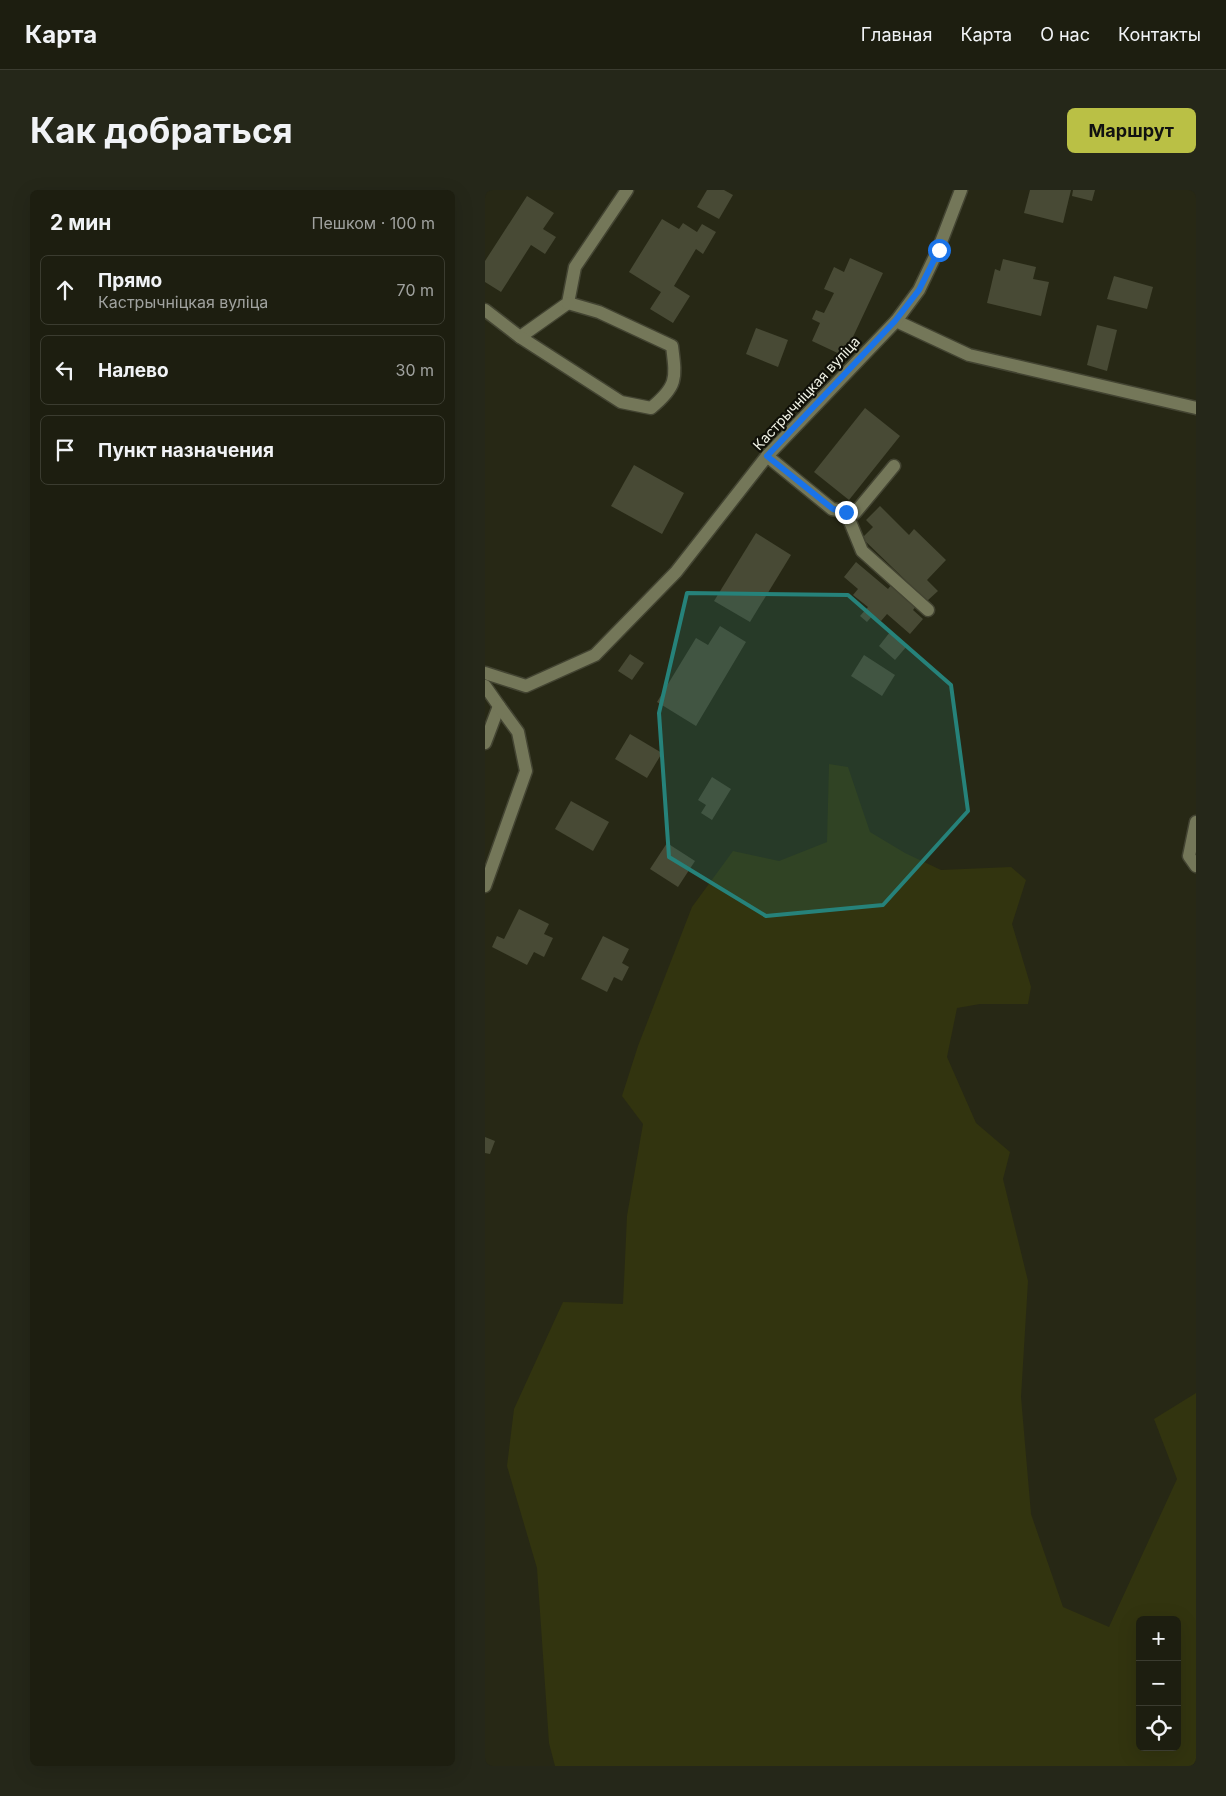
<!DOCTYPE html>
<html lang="ru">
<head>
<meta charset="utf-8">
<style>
  :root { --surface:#1d1e10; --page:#252719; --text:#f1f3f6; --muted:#a0a29f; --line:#3b3c30; --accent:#bac045 }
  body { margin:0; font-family:Inter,sans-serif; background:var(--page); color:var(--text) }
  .controls { position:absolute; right:15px; bottom:15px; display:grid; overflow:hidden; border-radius:8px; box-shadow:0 5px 20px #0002 }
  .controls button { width:45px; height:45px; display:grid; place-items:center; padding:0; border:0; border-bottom:1px solid var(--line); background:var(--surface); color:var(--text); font:25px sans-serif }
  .stop { position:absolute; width:15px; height:15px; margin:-11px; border:4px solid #1a73e8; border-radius:50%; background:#fff }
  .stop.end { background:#1a73e8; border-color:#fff; box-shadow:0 1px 5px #0008 }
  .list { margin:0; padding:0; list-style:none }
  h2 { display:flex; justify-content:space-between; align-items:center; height:65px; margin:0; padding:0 20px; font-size:21px }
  h2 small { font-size:16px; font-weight:400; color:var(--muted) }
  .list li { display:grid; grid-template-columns:32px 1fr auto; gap:15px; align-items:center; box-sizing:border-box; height:70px; margin:0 10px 10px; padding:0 10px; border:1px solid var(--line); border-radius:8px }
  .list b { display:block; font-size:19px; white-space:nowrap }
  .list p { margin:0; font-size:16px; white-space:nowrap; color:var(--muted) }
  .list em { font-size:16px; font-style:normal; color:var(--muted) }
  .icon { flex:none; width:28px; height:28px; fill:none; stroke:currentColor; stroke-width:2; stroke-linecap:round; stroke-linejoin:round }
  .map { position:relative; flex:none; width:711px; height:1576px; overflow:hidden; border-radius:8px }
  header { display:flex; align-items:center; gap:30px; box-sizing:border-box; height:70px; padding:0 25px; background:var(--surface); border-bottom:1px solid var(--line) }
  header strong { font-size:24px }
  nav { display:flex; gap:28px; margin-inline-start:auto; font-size:18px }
  .intro { display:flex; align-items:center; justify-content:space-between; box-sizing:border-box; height:120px; padding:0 30px }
  h1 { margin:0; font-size:35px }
  .button { padding:12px 22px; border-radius:8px; background:var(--accent); color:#111; font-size:18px; font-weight:700 }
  main { display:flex; gap:30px; padding:0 30px }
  aside { flex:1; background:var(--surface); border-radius:8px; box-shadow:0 5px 20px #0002 }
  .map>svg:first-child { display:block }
</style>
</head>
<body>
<header>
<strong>Карта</strong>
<nav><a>Главная</a><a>Карта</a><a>О нас</a><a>Контакты</a></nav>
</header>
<div class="intro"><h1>Как добраться</h1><a class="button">Маршрут</a></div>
<main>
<aside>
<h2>2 мин<small>Пешком · 100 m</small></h2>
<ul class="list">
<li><svg class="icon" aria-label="ahead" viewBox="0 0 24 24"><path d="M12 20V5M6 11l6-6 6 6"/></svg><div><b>Прямо</b><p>Кастрычніцкая вуліца</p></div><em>70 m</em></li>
<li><svg class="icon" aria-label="left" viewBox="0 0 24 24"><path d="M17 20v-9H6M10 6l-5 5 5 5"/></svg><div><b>Налево</b></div><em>30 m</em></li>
<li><svg class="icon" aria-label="arrive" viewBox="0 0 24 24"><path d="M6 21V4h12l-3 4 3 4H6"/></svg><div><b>Пункт назначения</b></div></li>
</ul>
</aside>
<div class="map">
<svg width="711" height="1576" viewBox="0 0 711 1576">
  <rect width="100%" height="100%" fill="#272815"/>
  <path fill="#32340f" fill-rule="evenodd" d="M 344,574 L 363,577 L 385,642 L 420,663 L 456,680 L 526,677 L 541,690 L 527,734 L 546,797 L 543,814 L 495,814 L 472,818 L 462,867 L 491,933 L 525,962 L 518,989 L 543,1091 L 536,1207 L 546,1324 L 578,1417 L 624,1437 L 692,1289 L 669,1229 L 711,1203 L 711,1576 L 70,1576 L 64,1553 L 52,1378 L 22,1276 L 29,1219 L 78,1112 L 138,1114 L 142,1026 L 158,934 L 137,906 L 153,856 L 207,717 L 248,661 L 294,671 L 342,652 ZM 655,1430 L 692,1430 L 692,1557 L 655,1557 Z"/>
  <g fill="#484a35">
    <path d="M 222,0 L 239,0 L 248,5 L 234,29 L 212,17 Z"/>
    <path d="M 545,0 L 586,0 L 578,33 L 539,23 Z"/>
    <path d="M 588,0 L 610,0 L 607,11 L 587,6 Z"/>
    <path d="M 42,6 L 69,23 L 58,39 L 71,47 L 60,64 L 46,55 L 16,102 L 0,92 L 0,71 Z"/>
    <path d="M 177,29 L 194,39 L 198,33 L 212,42 L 217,34 L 231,42 L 218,64 L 211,59 L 189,96 L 205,106 L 188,133 L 165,119 L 176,102 L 144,82 Z"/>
    <path d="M 365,68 L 398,83 L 359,166 L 327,151 L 335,133 L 327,129 L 331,120 L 339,123 L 349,103 L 339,99 L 349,77 L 359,82 Z"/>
    <path d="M 518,69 L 551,77 L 548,89 L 564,92 L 556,126 L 502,113 L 510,79 L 515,81 Z"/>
    <path d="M 629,86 L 668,97 L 662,119 L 622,109 Z"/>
    <path d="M 612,135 L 632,140 L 622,181 L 602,175 Z"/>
    <path d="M 271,138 L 303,150 L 293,177 L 261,164 Z"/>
    <path d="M 380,218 L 415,246 L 364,310 L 329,282 Z"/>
    <path d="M 149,275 L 199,303 L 177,344 L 126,316 Z"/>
    <path d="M 395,316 L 424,345 L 429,339 L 461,370 L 442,390 L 453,401 L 442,411 L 377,348 L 388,337 L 381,330 Z"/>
    <path d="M 271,343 L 306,365 L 265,432 L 229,411 Z"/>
    <path d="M 371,372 L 403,399 L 407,394 L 432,415 L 428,420 L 438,429 L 425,444 L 402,424 L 396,431 L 388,425 L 382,432 L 375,426 L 383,417 L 368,405 L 373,399 L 359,387 Z"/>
    <path d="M 235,436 L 261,452 L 211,536 L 172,512 L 211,448 L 223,455 Z"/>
    <path d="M 405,442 L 422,456 L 410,470 L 394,456 Z"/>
    <path d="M 145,464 L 159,473 L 147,490 L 133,481 Z"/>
    <path d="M 379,465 L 410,485 L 397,506 L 366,486 Z"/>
    <path d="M 145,544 L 177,563 L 162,588 L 130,569 Z"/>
    <path d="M 227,587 L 246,599 L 227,630 L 216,623 L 221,615 L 213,610 Z"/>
    <path d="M 86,611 L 124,632 L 108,661 L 70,639 Z"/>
    <path d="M 182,653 L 210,671 L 193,697 L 165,679 Z"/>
    <path d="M 34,719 L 64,734 L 59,744 L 68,748 L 59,767 L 49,762 L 42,775 L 7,757 L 12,746 L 19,749 Z"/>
    <path d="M 118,746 L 144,759 L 137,773 L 144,777 L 137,791 L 129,787 L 122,802 L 96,789 Z"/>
    <path d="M 0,947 L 10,951 L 5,964 L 0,963 Z"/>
  </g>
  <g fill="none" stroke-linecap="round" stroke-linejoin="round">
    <defs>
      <g id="minor">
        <path d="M 0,120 L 35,147 L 83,113 L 90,77 L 142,0"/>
        <path d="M 411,131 L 484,165 L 711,218"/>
        <path d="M 35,147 L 136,212 L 166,218 C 193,196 191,188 187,156 L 114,122 L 83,113"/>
        <path d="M 282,266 L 347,319 L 370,323 L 409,276"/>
        <path d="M 361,322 L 377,361 L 443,420"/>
        <path d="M 0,483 L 41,496 L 110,465 L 191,382 L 282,266 L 411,131 L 434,100 L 453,60 L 476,0"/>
        <path d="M 0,496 L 14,516 L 0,553"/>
        <path d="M 711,632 L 704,666 L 711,676"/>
        <path d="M 0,696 L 41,581 L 33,542 L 14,516"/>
      </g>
    </defs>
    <use href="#minor" stroke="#434432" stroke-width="15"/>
    <use href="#minor" stroke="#747759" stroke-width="12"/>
  </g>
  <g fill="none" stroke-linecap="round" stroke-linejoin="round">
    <path stroke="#1a73e8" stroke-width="6" d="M 361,322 L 348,319 L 282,266 L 410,131 L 434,100 L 454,60"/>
  </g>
  <path fill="#26827a" fill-opacity="0.2" stroke="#26827a" stroke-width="4" stroke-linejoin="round" d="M 202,403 L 363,405 L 466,495 L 483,621 L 398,715 L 281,726 L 184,667 L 174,523 Z"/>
  <g text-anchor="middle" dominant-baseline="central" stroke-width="4.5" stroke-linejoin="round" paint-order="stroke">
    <g font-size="14" fill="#f1f3e6" stroke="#101008">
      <text transform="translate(321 203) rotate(-47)">Кастрычніцкая вуліца</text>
    </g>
  </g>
</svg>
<div class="controls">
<button>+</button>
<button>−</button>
<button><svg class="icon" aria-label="locate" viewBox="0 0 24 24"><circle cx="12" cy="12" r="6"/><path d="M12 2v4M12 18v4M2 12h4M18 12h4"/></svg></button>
</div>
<div class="stop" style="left:454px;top:60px"></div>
<div class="stop end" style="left:361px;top:322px"></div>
</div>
</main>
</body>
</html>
